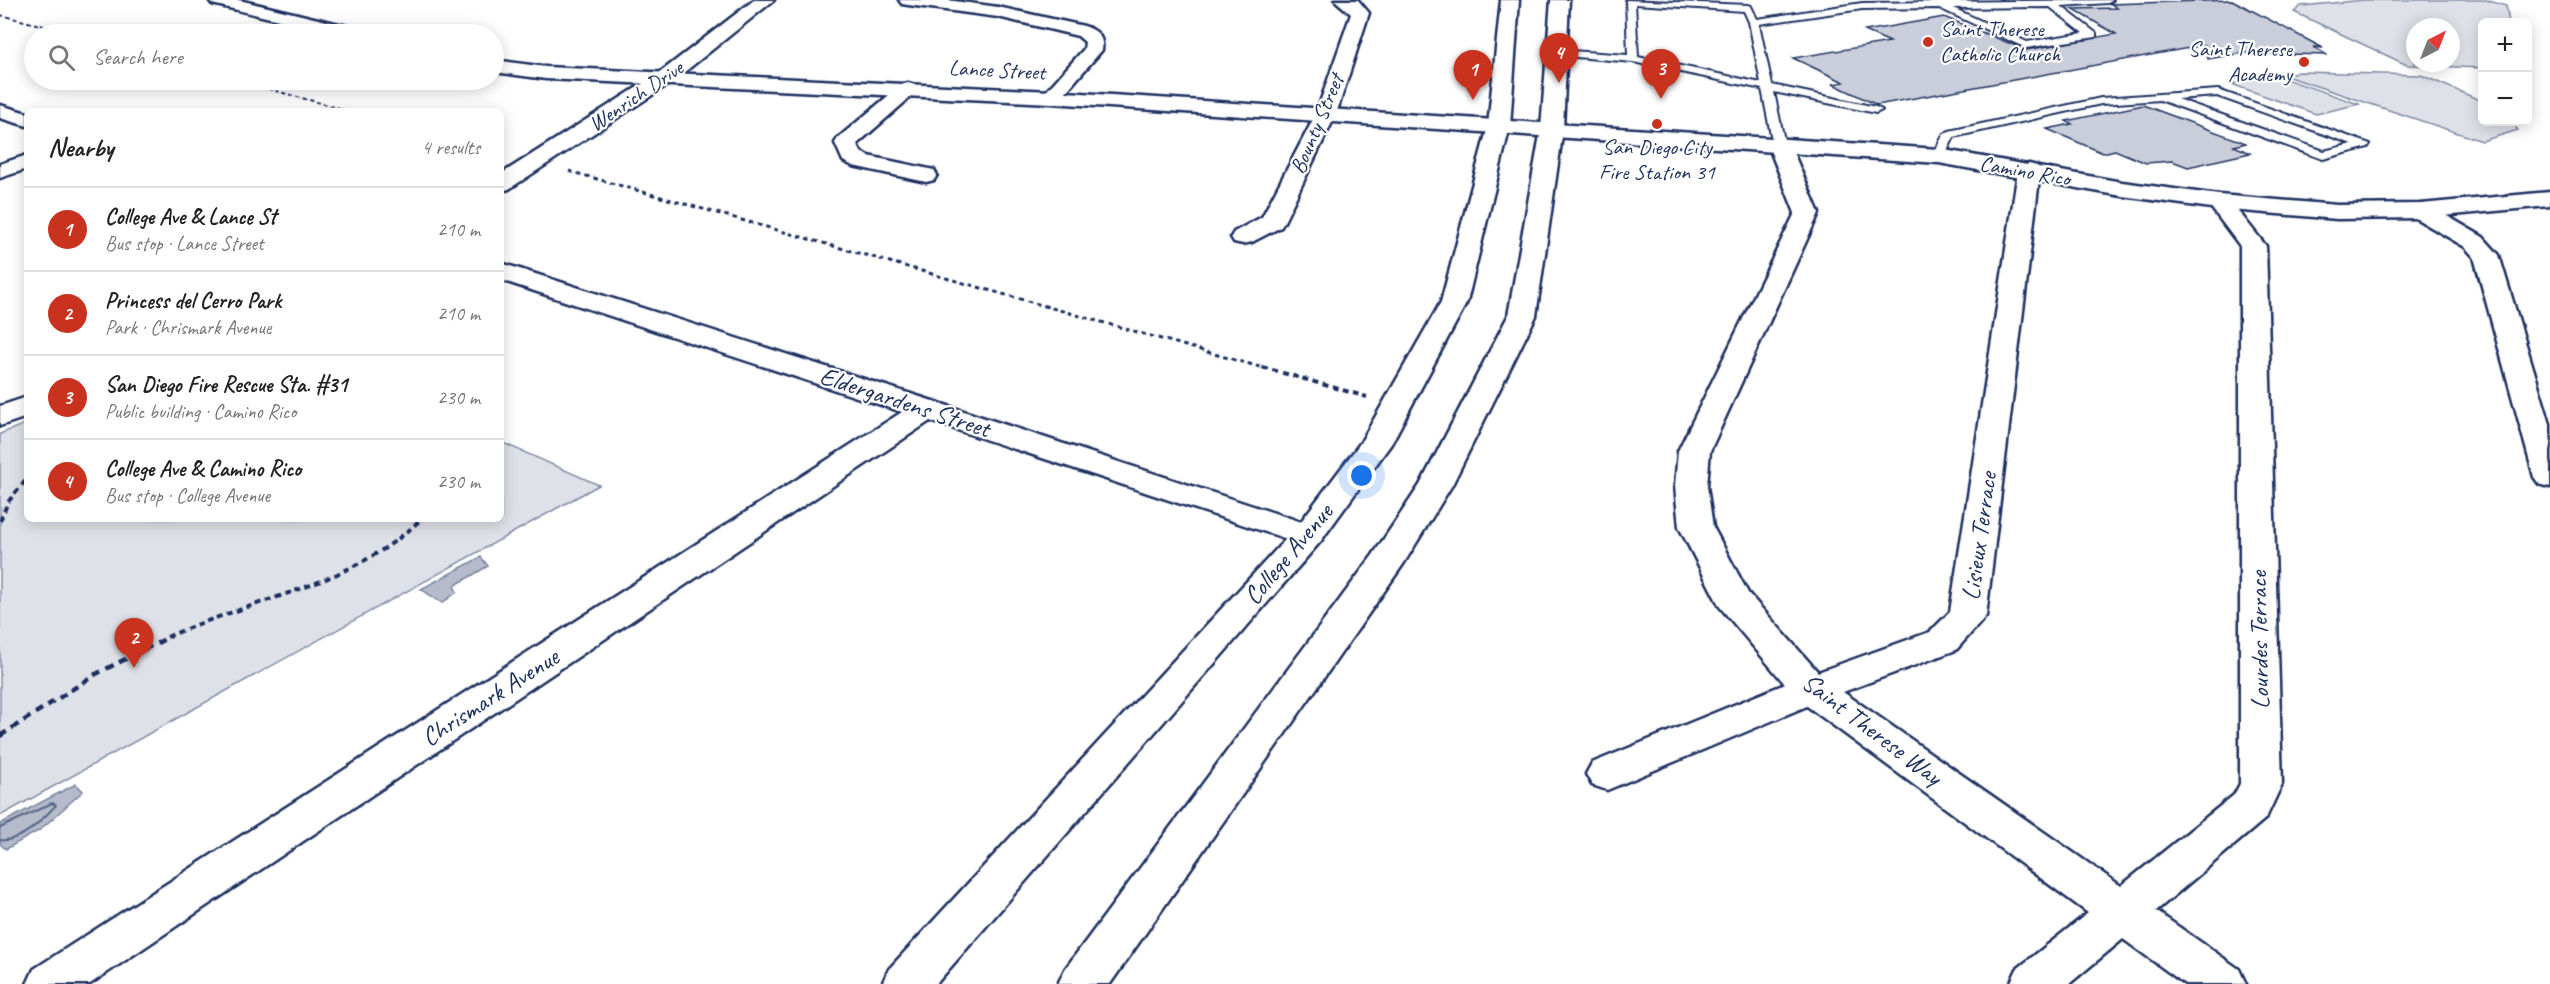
<!DOCTYPE html>
<html lang="en">
<head>
<meta charset="utf-8">
<style>
  :root { --surface:#fff; --page:#f6f6f6; --text:#222; --muted:#767676; --line:#e0e0e0; --accent:#c8321e }
  body { margin:0; font-family:Caveat,sans-serif; background:var(--page); color:var(--text) }
  .controls { position:absolute; right:18px; top:18px; display:grid; overflow:hidden; border-radius:9px; box-shadow:0 3px 15px #0003 }
  .controls button { width:54px; height:54px; display:grid; place-items:center; padding:0; border:0; border-bottom:2px solid var(--line); background:var(--surface); color:var(--text); font:30px sans-serif }
  .compass { position:absolute; left:2406px; top:18px; width:54px; height:54px; border-radius:50%; background:var(--surface); box-shadow:0 3px 15px #0003; rotate:42deg }
  .you { position:absolute; left:1362px; top:476px; width:21px; height:21px; margin:-15px; border:4px solid #fff; border-radius:50%; background:#1a73e8; box-shadow:0 0 0 9px #1a73e833 }
  .badge { display:grid; place-items:center; width:39px; height:39px; border-radius:50%; background:var(--accent); color:#fff; font-size:20px; font-weight:700 }
  .pin { position:absolute; translate:-50% -50px; filter:drop-shadow(0 2px 3px #0008) }
  .pin::after { content:''; position:absolute; top:32px; width:21px; height:18px; background:inherit; clip-path:polygon(0 0,100% 0,50% 100%) }
  .list { margin:0; padding:0; list-style:none }
  h2 { display:flex; justify-content:space-between; align-items:center; height:78px; margin:0; padding:0 24px; font-size:26px }
  h2 small { font-size:20px; font-weight:400; color:var(--muted) }
  .list li { display:grid; grid-template-columns:39px 1fr auto; gap:18px; align-items:center; box-sizing:border-box; height:84px; padding:0 24px; border-top:2px solid var(--line) }
  .list b { display:block; font-size:22px; white-space:nowrap }
  .list p { margin:0; font-size:20px; white-space:nowrap; color:var(--muted) }
  .list em { font-size:20px; font-style:normal; color:var(--muted) }
  .icon { flex:none; width:33px; height:33px; fill:none; stroke:currentColor; stroke-width:2; stroke-linecap:round; stroke-linejoin:round }
  .map { position:relative; flex:none; width:2550px; height:984px; overflow:hidden }
  .search { position:absolute; background:var(--surface); box-shadow:0 3px 15px #0003; left:24px; top:24px; width:480px; height:66px; display:flex; align-items:center; gap:15px; box-sizing:border-box; padding:0 21px; border-radius:33px; color:var(--muted); font-size:22px }
  .panel { position:absolute; background:var(--surface); box-shadow:0 3px 15px #0003; left:24px; top:108px; width:480px; height:414px; border-radius:9px }
  .map>svg:first-child { display:block }
</style>
</head>
<body>
<div class="map">
<svg width="2550" height="984" viewBox="0 0 2550 984">
  <rect width="100%" height="100%" fill="#fff"/>
  <filter id="ink" filterUnits="userSpaceOnUse"><feTurbulence type="fractalNoise" baseFrequency=".0167" numOctaves="2"/><feDisplacementMap in="SourceGraphic" scale="12" xChannelSelector="R" yChannelSelector="G"/><feConvolveMatrix kernelMatrix="1 2 1 2 8 2 1 2 1" color-interpolation-filters="sRGB"/></filter>
  <g filter="url(#ink)">
    <g fill="#dee1e7" stroke="#7c88a2" stroke-width="1.5" fill-rule="evenodd">
      <path d="M 2365,0 L 2486,0 L 2506,6 L 2509,22 L 2482,22 L 2482,68 L 2407,65 L 2294,12 L 2301,6 ZM 2415,27 L 2451,27 L 2451,63 L 2415,63 Z"/>
      <path d="M 2301,72 L 2421,75 L 2482,101 L 2482,122 L 2512,122 L 2518,130 L 2482,141 L 2280,74 Z"/>
      <path d="M 2274,75 L 2359,104 L 2316,114 L 2231,84 Z"/>
      <path d="M 27,423 L 27,519 L 501,519 L 501,442 L 599,485 L 0,816 L 0,434 Z"/>
    </g>
    <g fill="#b5bbca" stroke="#77839f" stroke-width="1.5">
      <path d="M 481,557 L 488,566 L 454,586 L 457,592 L 442,603 L 421,589 Z"/>
      <path d="M 76,784 L 83,791 L 40,830 L 6,849 L 0,844 L 0,824 Z"/>
    </g>
    <g fill="none" stroke-linecap="round" stroke-linejoin="round">
      <path stroke="#596789" stroke-width="2" d="M 0,828 L 52,803 L 56,805 C 42,820 22,842 0,840"/>
    </g>
    <g fill="#caceda" stroke="#1b2f5e" stroke-width="1.5">
      <path d="M 2232,0 L 2323,48 L 2313,47 L 2327,55 L 2244,53 L 2208,59 L 2205,45 L 1877,105 L 1833,84 L 1844,82 L 1793,58 L 1890,42 L 1865,31 L 1944,17 L 2026,50 L 2116,34 L 2072,9 L 2117,8 L 2111,4 Z"/>
      <path d="M 2143,105 L 2246,143 L 2234,146 L 2250,153 L 2188,167 L 2172,161 L 2146,163 L 2115,150 L 2103,153 L 2047,129 L 2072,124 L 2066,121 Z"/>
    </g>
    <g fill="none" stroke-linecap="round" stroke-linejoin="round">
      <defs>
        <g id="service">
          <path d="M 1626,0 L 1748,5 L 1751,6 L 1757,19 L 1862,3 L 2113,0 L 2108,3 L 2061,6 L 2096,33 L 2096,37 L 2026,48 L 1939,8 L 1862,9 L 1759,24 L 1772,85 L 1876,107 L 1882,110 L 1876,113 L 1774,92 L 1785,145 L 1779,149 L 1773,145 L 1762,89 L 1633,62 L 1553,55 L 1552,53 L 1557,50 L 1628,55 ZM 1635,4 L 1744,11 L 1749,22 L 1761,83 L 1638,57 ZM 2050,7 L 2083,33 L 2027,42 L 1953,8 Z"/>
          <path d="M 2218,90 L 2370,144 L 2368,147 L 2323,159 L 2160,100 L 2101,104 L 1954,137 L 1943,159 L 1939,160 L 1933,156 L 1943,135 L 1949,131 L 2101,98 ZM 2217,96 L 2352,144 L 2324,151 L 2177,99 Z"/>
        </g>
        <g id="minor">
          <path d="M 754,0 L 774,0 L 672,82 L 509,189 L 501,191 L 501,174 L 658,74 Z"/>
          <path d="M 899,0 L 947,0 L 998,7 L 1084,26 C 1097,30 1104,37 1102,50 L 1058,101 L 1044,101 L 1041,97 L 1084,49 L 1085,42 L 1078,36 L 998,17 L 908,5 L 902,4 Z"/>
          <path d="M 1335,0 L 1358,0 L 1369,13 L 1336,114 L 1284,222 L 1281,227 L 1252,242 L 1243,244 L 1234,242 L 1231,237 L 1234,232 L 1262,217 L 1316,114 L 1351,14 Z"/>
          <path d="M 908,83 L 915,85 L 918,89 L 915,93 L 857,144 L 861,152 L 868,156 L 934,170 L 937,175 L 934,180 L 926,182 L 853,166 L 843,161 L 835,143 L 838,138 L 901,85 Z"/>
          <path d="M 0,105 L 27,113 L 27,126 L 0,118 Z"/>
          <path d="M 1779,138 L 1787,140 L 1790,145 L 1819,213 L 1710,451 L 1707,486 L 1713,527 L 1748,593 L 1818,672 L 1930,632 L 1950,612 L 2018,171 L 2021,166 L 2029,164 L 2037,166 L 2040,171 L 1986,616 L 1956,650 L 1843,692 L 2121,886 L 2234,795 L 2240,784 L 2240,246 L 2207,202 L 2211,197 L 2219,195 L 2227,197 L 2266,246 L 2282,784 L 2266,818 L 2156,911 L 2239,969 L 2246,984 L 2185,984 L 2123,939 L 2069,984 L 2010,984 L 2017,969 L 2088,913 L 1807,706 L 1607,790 L 1592,785 L 1586,774 L 1592,763 L 1785,684 L 1720,607 L 1679,527 L 1675,486 L 1678,451 L 1795,213 L 1768,145 L 1771,140 Z"/>
          <path d="M 27,155 L 27,169 L 0,178 L 0,164 Z"/>
          <path d="M 2421,204 L 2430,206 L 2483,237 L 2499,255 L 2550,424 L 2550,487 L 2539,484 L 2534,477 L 2474,257 L 2465,247 L 2412,216 L 2409,211 L 2412,206 Z"/>
          <path d="M 501,263 L 939,403 L 1320,528 L 1325,535 L 1320,542 L 1308,546 L 1296,542 L 930,421 L 90,984 L 27,984 L 34,969 L 902,412 L 501,280 Z"/>
          <path d="M 27,397 L 27,417 L 0,426 L 0,406 Z"/>
        </g>
        <g id="tertiary">
          <path d="M 209,0 L 239,0 L 364,30 L 366,34 L 337,34 L 212,4 Z"/>
          <path d="M 494,60 L 546,67 L 1051,91 L 1939,149 L 2122,182 L 2219,195 L 2337,205 L 2421,204 L 2550,192 L 2550,206 L 2421,218 L 2337,219 L 2219,209 L 2122,196 L 1939,163 L 1051,103 L 546,79 L 494,72 Z"/>
        </g>
        <g id="primary">
          <path d="M 1501,0 L 1519,0 L 1510,126 L 1467,302 L 1391,444 L 1320,542 L 936,984 L 882,984 L 889,969 L 1296,528 L 1361,442 L 1441,302 L 1488,126 Z"/>
          <path d="M 1551,0 L 1569,0 L 1563,129 L 1536,316 L 1452,485 L 1404,563 L 1110,984 L 1058,984 L 1065,969 L 1373,555 L 1420,485 L 1508,316 L 1541,129 Z"/>
        </g>
      </defs>
      <use href="#service" stroke="#1b2f5e" stroke-width="4"/>
      <use href="#minor" stroke="#1b2f5e" stroke-width="5"/>
      <use href="#tertiary" stroke="#1b2f5e" stroke-width="5"/>
      <use href="#primary" stroke="#1b2f5e" stroke-width="5"/>
      <g stroke="#1b2f5e" stroke-width="2" stroke-dasharray="4 3" stroke-linecap="butt">
        <path d="M 0,15 L 76,34"/>
        <path d="M 235,80 L 350,111"/>
      </g>
      <path stroke="#1b2f5e" stroke-width="3" stroke-dasharray="4.5 4" stroke-linecap="butt" d="M 569,171 L 1267,369"/>
      <g stroke="#1b2f5e" stroke-width="4" stroke-dasharray="6 4.5" stroke-linecap="butt">
        <path d="M 1262,367 L 1367,397"/>
        <path d="M 0,521 L 8,502 L 27,479"/>
        <path d="M 167,637 C 252,599 353,586 421,519"/>
      </g>
      <path stroke="#1b2f5e" stroke-width="4.5" stroke-dasharray="8 6" stroke-linecap="butt" d="M 0,736 L 96,674 L 171,636"/>
      <use href="#service" fill="#fff" fill-rule="evenodd"/>
      <use href="#minor" fill="#fff" fill-rule="evenodd"/>
      <use href="#tertiary" fill="#fff" fill-rule="evenodd"/>
      <use href="#primary" fill="#fff" fill-rule="evenodd"/>
    </g>
  </g>
  <g fill="#c8321e" stroke="#fff" stroke-width="2">
    <circle cx="1928" cy="42" r="6"/>
    <circle cx="2304" cy="62" r="6"/>
    <circle cx="1657" cy="124" r="6"/>
  </g>
  <g text-anchor="middle" dominant-baseline="central" stroke-width="4.5" stroke-linejoin="round" paint-order="stroke">
    <g font-size="22" fill="#1b2f5e" stroke="#fff" text-anchor="start">
      <text x="1940" y="29">Saint Therese<tspan x="1940" dy="25">Catholic Church</tspan></text>
      <text x="2292" y="49" text-anchor="end">Saint Therese<tspan x="2292" dy="25">Academy</tspan></text>
      <text x="1657" y="147" text-anchor="middle">San Diego City<tspan x="1657" dy="25">Fire Station 31</tspan></text>
    </g>
    <g font-size="22" fill="#1b2f5e" stroke="#fff">
      <text transform="translate(997 70) rotate(3)">Lance Street</text>
      <text transform="translate(636 96) rotate(-34)">Wenrich Drive</text>
      <text transform="translate(1317 124) rotate(-67)">Bounty Street</text>
      <text transform="translate(2025 171) rotate(10)">Camino Rico</text>
    </g>
    <g font-size="26" fill="#1b2f5e" stroke="#fff">
      <text transform="translate(905 402) rotate(18)">Eldergardens Street</text>
      <text transform="translate(1979 536) rotate(-82)">Lisieux Terrace</text>
      <text transform="translate(1288 554) rotate(-50)">College Avenue</text>
      <text transform="translate(2259 640) rotate(-91)">Lourdes Terrace</text>
      <text transform="translate(490 697) rotate(-33)">Chrismark Avenue</text>
      <text transform="translate(1872 729) rotate(37)">Saint Therese Way</text>
    </g>
  </g>
</svg>
<div class="controls">
<button>+</button>
<button>−</button>
</div>
<svg class="compass" viewBox="-18 -18 36 36"><path d="M0-13l5 13h-10z" fill="#e53935"/><path d="M0 13l5-13h-10z" fill="#767676"/></svg>
<div class="you"></div>
<div class="pin badge" style="left:1473px;top:100px">1</div>
<div class="pin badge" style="left:134px;top:668px">2</div>
<div class="pin badge" style="left:1661px;top:99px">3</div>
<div class="pin badge" style="left:1559px;top:83px">4</div>
<div class="search"><svg class="icon" aria-label="search" viewBox="0 0 24 24"><circle cx="10" cy="10" r="6"/><path d="M15 15l6 6"/></svg>Search here</div>
<section class="panel">
<h2>Nearby<small>4 results</small></h2>
<ul class="list">
<li><span class="badge">1</span><div><b>College Ave &amp; Lance St</b><p>Bus stop · Lance Street</p></div><em>210 m</em></li>
<li><span class="badge">2</span><div><b>Princess del Cerro Park</b><p>Park · Chrismark Avenue</p></div><em>210 m</em></li>
<li><span class="badge">3</span><div><b>San Diego Fire Rescue Sta. #31</b><p>Public building · Camino Rico</p></div><em>230 m</em></li>
<li><span class="badge">4</span><div><b>College Ave &amp; Camino Rico</b><p>Bus stop · College Avenue</p></div><em>230 m</em></li>
</ul>
</section>
</div>
</body>
</html>
